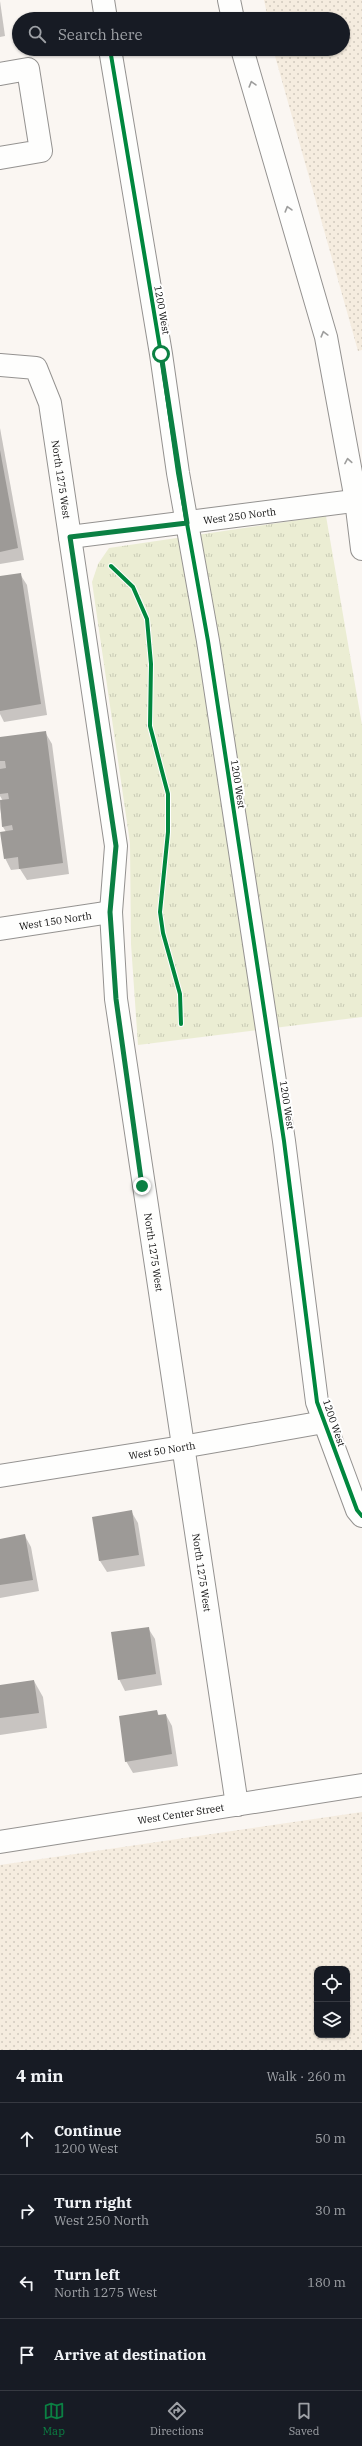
<!DOCTYPE html>
<html lang="en">
<head>
<meta charset="utf-8">
<style>
  :root { --surface:#171b24; --page:#242831; --text:#f1f3f6; --muted:#9ea1a6; --line:#363941; --accent:#0b8043 }
  body { margin:0; font-family:"IBM Plex Serif",serif; background:var(--page); color:var(--text) }
  .controls { position:absolute; right:12px; bottom:12px; display:grid; overflow:hidden; border-radius:8px; box-shadow:0 1px 3px #0004 }
  .controls button { width:36px; height:36px; display:grid; place-items:center; padding:0; border:0; border-bottom:1px solid var(--line); background:var(--surface); color:var(--text); font:20px sans-serif }
  .stop { position:absolute; width:12px; height:12px; margin:-9px; border:3px solid #0b8043; border-radius:50%; background:#fff }
  .stop.end { background:#0b8043; border-color:#fff; box-shadow:0 1px 4px #0008 }
  .list { margin:0; padding:0; list-style:none }
  h2 { display:flex; justify-content:space-between; align-items:center; height:52px; margin:0; padding:0 16px; font-size:17px }
  h2 small { font-size:13px; font-weight:400; color:var(--muted) }
  .list li { display:grid; grid-template-columns:26px 1fr auto; gap:12px; align-items:center; box-sizing:border-box; height:72px; padding:0 16px; border-top:1px solid var(--line) }
  .list b { display:block; font-size:15px; white-space:nowrap }
  .list p { margin:0; font-size:13px; white-space:nowrap; color:var(--muted) }
  .list em { font-size:13px; font-style:normal; color:var(--muted) }
  .icon { flex:none; width:22px; height:22px; fill:none; stroke:currentColor; stroke-width:2; stroke-linecap:round; stroke-linejoin:round }
  .map { position:relative; flex:none; width:362px; height:2050px; overflow:hidden }
  .search { position:absolute; background:var(--surface); box-shadow:0 1px 3px #0004; left:12px; right:12px; top:12px; height:44px; display:flex; align-items:center; gap:10px; box-sizing:border-box; padding:0 14px; border-radius:22px; color:var(--muted); font-size:15px }
  .sheet { height:340px; background:var(--surface) }
  nav { display:flex; justify-content:space-around; align-items:center; box-sizing:border-box; height:56px; border-top:1px solid var(--line); background:var(--surface); font-size:11px; color:var(--muted) }
  nav a { display:grid; justify-items:center; gap:2px }
  nav .on { color:var(--accent) }
  .map>svg:first-child { display:block }
</style>
</head>
<body>
<div class="map">
<svg width="362" height="2050" viewBox="0 0 362 2050">
  <defs>
    <pattern id="farmland-dots" width="8" height="8" patternUnits="userSpaceOnUse"><rect width="8" height="8" fill="#f5ecdf"/><path d="M2 2h.1M6 6h.1" fill="none" stroke="#d1c9be" stroke-width="1.8" stroke-linecap="round"/></pattern>
    <pattern id="park-tufts" width="24" height="20" patternUnits="userSpaceOnUse"><rect width="24" height="20" fill="#ebedd3"/><path d="M3 7l-1-3M5 7V3M7 7l1-3M15 17l-1-3M17 17v-4M19 17l1-3" fill="none" stroke="#c8cab4"/></pattern>
  </defs>
  <rect width="100%" height="100%" fill="#faf6f2"/>
  <g fill="url(#farmland-dots)" fill-rule="evenodd">
    <path d="M 264,0 L 362,0 L 362,350 L 358,351 L 273,49 L 343,49 L 343,19 L 268,19 Z"/>
    <path d="M 362,1812 L 362,2050 L 0,2050 L 0,1865 ZM 317,1969 L 347,1969 L 347,2035 L 317,2035 Z"/>
  </g>
  <path fill="url(#park-tufts)" d="M 326,516 L 362,725 L 362,1017 L 138,1045 L 131,944 L 130,843 L 92,582 L 98,564 L 109,548 Z"/>
  <g fill="#0003">
    <path d="M 0,1 L 5,36 L 0,37 Z"/>
    <path d="M 0,428 L 24,560 L 0,564 Z"/>
    <path d="M 20,574 L 27,585 L 47,715 L 4,722 L 0,714 L 0,577 Z"/>
    <path d="M 45,732 L 52,744 L 69,874 L 27,880 L 20,869 L 11,870 L 5,858 L 6,832 L 3,827 L 0,808 L 0,801 L 3,801 L 0,796 L 0,738 Z"/>
    <path d="M 131,1511 L 138,1523 L 145,1566 L 107,1572 L 100,1561 L 93,1518 Z"/>
    <path d="M 25,1536 L 31,1547 L 39,1591 L 0,1598 L 0,1540 Z"/>
    <path d="M 148,1628 L 155,1639 L 162,1685 L 125,1691 L 119,1679 Z"/>
    <path d="M 34,1681 L 43,1697 L 47,1728 L 0,1735 L 0,1686 Z"/>
    <path d="M 157,1711 L 159,1716 L 166,1715 L 172,1726 L 178,1766 L 133,1773 L 126,1761 Z"/>
  </g>
  <g fill="#9d9a97">
    <path d="M 0,450 L 18,548 L 0,552 Z"/>
    <path d="M 21,573 L 41,704 L 0,711 L 0,576 Z"/>
    <path d="M 46,731 L 63,863 L 19,869 L 18,857 L 4,859 L 0,832 L 13,830 L 12,825 L 2,827 L 0,800 L 9,799 L 8,793 L 0,794 L 0,769 L 6,768 L 5,761 L 0,761 L 0,737 Z"/>
    <path d="M 132,1510 L 139,1555 L 99,1561 L 92,1517 Z"/>
    <path d="M 25,1534 L 33,1580 L 0,1585 L 0,1539 Z"/>
    <path d="M 149,1627 L 156,1674 L 118,1680 L 111,1632 Z"/>
    <path d="M 34,1680 L 39,1713 L 0,1718 L 0,1685 Z"/>
    <path d="M 157,1710 L 158,1715 L 166,1714 L 172,1754 L 125,1762 L 119,1716 Z"/>
  </g>
  <g fill="none" stroke-linecap="round" stroke-linejoin="round">
    <defs>
      <g id="minor">
        <path d="M 103,0 L 106,19"/>
        <path d="M 229,0 L 233,19"/>
        <path d="M 110,49 L 161,354 L 178,473 L 208,641 L 284,1141 L 317,1402 L 357,1510 L 362,1516"/>
        <path d="M 242,49 L 326,337 L 356,500 L 362,549"/>
        <path d="M 0,74 L 28,69 L 41,151 L 0,158"/>
        <path id="s1" d="M 0,365 L 36,368 L 50,403 L 116,846 L 111,912 L 116,999 L 237,1805"/>
        <path id="s2" d="M 70,537 L 362,500"/>
        <path id="s3" d="M 0,929 L 111,912"/>
        <path id="s4" d="M 0,1476 L 182,1447 L 324,1422"/>
        <path id="s5" d="M 0,1842 L 362,1785"/>
      </g>
    </defs>
    <use href="#minor" stroke="#949290" stroke-width="24"/>
    <use href="#minor" stroke="#fefefd" stroke-width="22"/>
    <defs>
      <g id="cycleway">
        <path d="M 110,49 L 161,354 L 178,473 L 208,641 L 284,1141 L 317,1402 L 357,1510 L 362,1516"/>
        <path d="M 111,566 L 133,587 L 147,619 L 151,664 L 150,726 L 168,794 L 168,832 L 160,912 L 163,933 L 180,994 L 181,1024"/>
      </g>
    </defs>
    <use href="#cycleway" stroke="#fff" stroke-width="6"/>
    <use href="#cycleway" stroke="#00873e" stroke-width="4"/>
  </g>
  <defs><path id="oneway-chevron" d="M-2-3.5L2.5 0L-2 3.5" fill="none" stroke-width="1.6" stroke-linecap="round" stroke-linejoin="round"/></defs>
  <g stroke="#9e9e9d">
    <use href="#oneway-chevron" transform="translate(252 84) rotate(-106)"/>
    <use href="#oneway-chevron" transform="translate(288 209) rotate(-106)"/>
    <use href="#oneway-chevron" transform="translate(324 334) rotate(-105)"/>
    <use href="#oneway-chevron" transform="translate(348 461) rotate(-100)"/>
  </g>
  <g fill="none" stroke-linecap="round" stroke-linejoin="round">
    <path stroke="#0b8043" stroke-width="5" d="M 142,1186 L 116,999 L 110,912 L 116,846 L 70,537 L 187,523 L 161,354"/>
  </g>
  <g text-anchor="middle" dominant-baseline="central" stroke-width="4" stroke-linejoin="round" paint-order="stroke">
    <g font-size="10" fill="#0d0d0d" stroke="#fff">
      <text transform="translate(162 310) rotate(80)">1200 West</text>
      <text stroke="none"><textPath href="#s1" startOffset="151">North 1275 West</textPath></text>
      <text stroke="none"><textPath href="#s2" startOffset="171">West 250 North</textPath></text>
      <text transform="translate(238 784) rotate(81)">1200 West</text>
      <text stroke="none"><textPath href="#s3" startOffset="56">West 150 North</textPath></text>
      <text transform="translate(287 1105) rotate(81)">1200 West</text>
      <text stroke="none"><textPath href="#s1" startOffset="931">North 1275 West</textPath></text>
      <text transform="translate(334 1423) rotate(71)">1200 West</text>
      <text stroke="none"><textPath href="#s4" startOffset="164">West 50 North</textPath></text>
      <text stroke="none"><textPath href="#s1" startOffset="1255">North 1275 West</textPath></text>
      <text stroke="none"><textPath href="#s5" startOffset="183">West Center Street</textPath></text>
    </g>
  </g>
</svg>
<div class="controls">
<button><svg class="icon" aria-label="locate" viewBox="0 0 24 24"><circle cx="12" cy="12" r="6"/><path d="M12 2v4M12 18v4M2 12h4M18 12h4"/></svg></button>
<button><svg class="icon" aria-label="layers" viewBox="0 0 24 24"><path d="M12 4l9 5-9 5-9-5zM3 14l9 5 9-5"/></svg></button>
</div>
<div class="stop" style="left:161px;top:354px"></div>
<div class="stop end" style="left:142px;top:1186px"></div>
<div class="search"><svg class="icon" aria-label="search" viewBox="0 0 24 24"><circle cx="10" cy="10" r="6"/><path d="M15 15l6 6"/></svg>Search here</div>
</div>
<section class="sheet">
<h2>4 min<small>Walk · 260 m</small></h2>
<ul class="list">
<li><svg class="icon" aria-label="ahead" viewBox="0 0 24 24"><path d="M12 20V5M6 11l6-6 6 6"/></svg><div><b>Continue</b><p>1200 West</p></div><em>50 m</em></li>
<li><svg class="icon" aria-label="right" viewBox="0 0 24 24"><path d="M7 20v-9h11M14 6l5 5-5 5"/></svg><div><b>Turn right</b><p>West 250 North</p></div><em>30 m</em></li>
<li><svg class="icon" aria-label="left" viewBox="0 0 24 24"><path d="M17 20v-9H6M10 6l-5 5 5 5"/></svg><div><b>Turn left</b><p>North 1275 West</p></div><em>180 m</em></li>
<li><svg class="icon" aria-label="arrive" viewBox="0 0 24 24"><path d="M6 21V4h12l-3 4 3 4H6"/></svg><div><b>Arrive at destination</b></div></li>
</ul>
</section>
<nav>
<a class="on"><svg class="icon" aria-label="map" viewBox="0 0 24 24"><path d="M3 6l6-2 6 2 6-2v14l-6 2-6-2-6 2zM9 4v14M15 6v14"/></svg>Map</a>
<a><svg class="icon" aria-label="directions" viewBox="0 0 24 24"><path d="M12 3l9 9-9 9-9-9zM9 14v-3h6M13 9l2 2-2 2"/></svg>Directions</a>
<a><svg class="icon" aria-label="saved" viewBox="0 0 24 24"><path d="M7 4h10v16l-5-4-5 4z"/></svg>Saved</a>
</nav>
</body>
</html>
